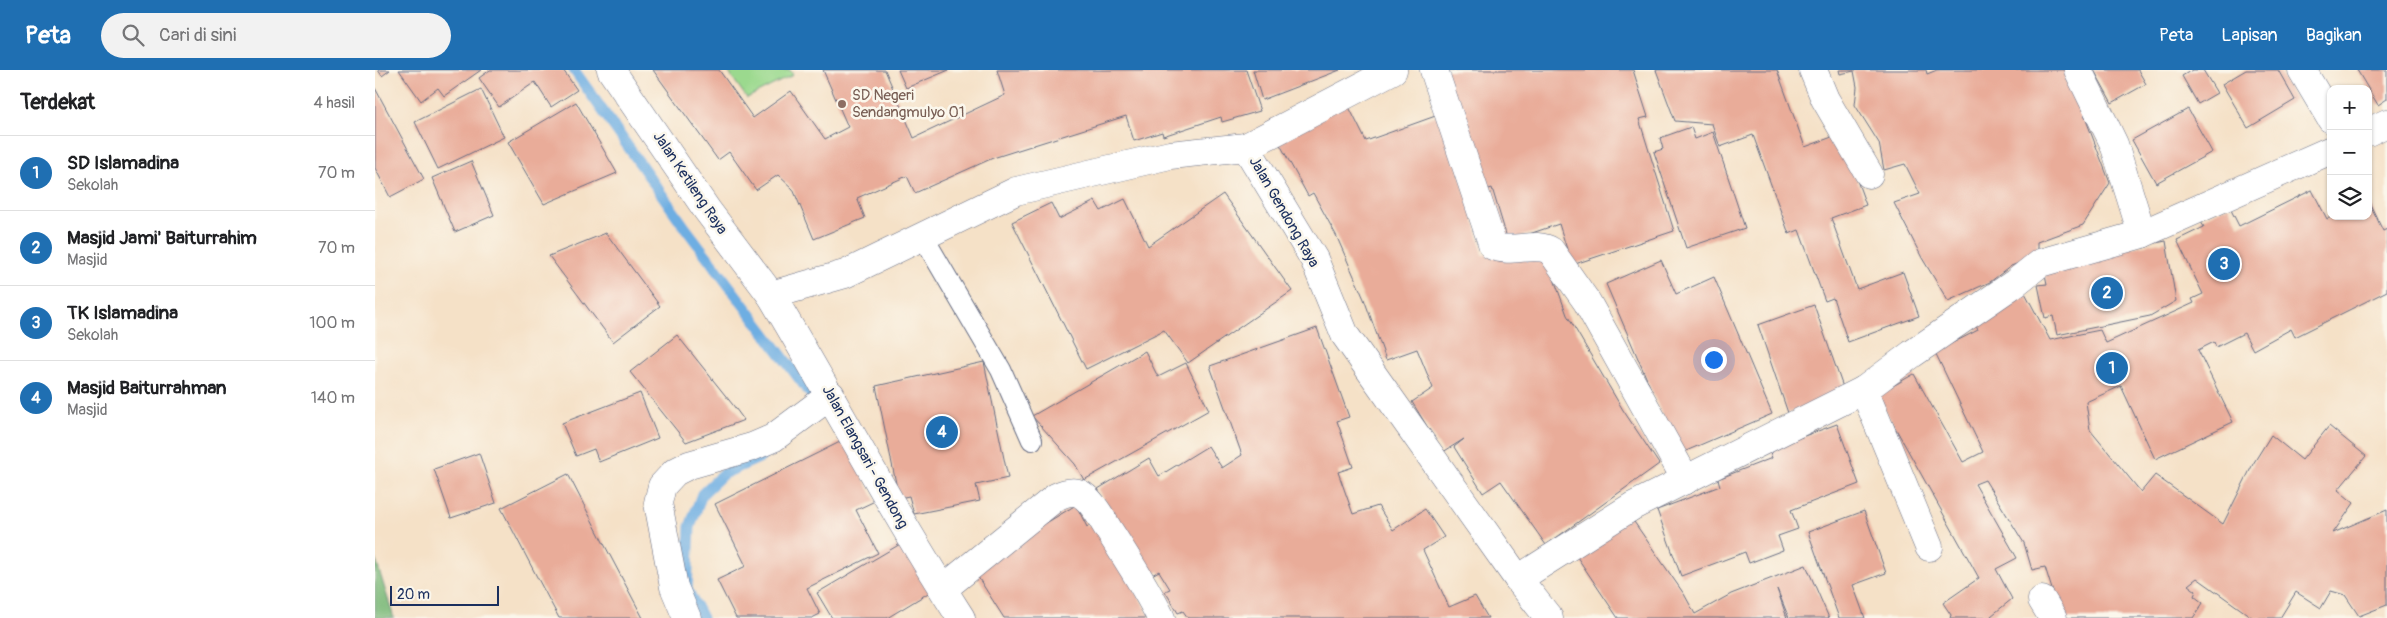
<!DOCTYPE html>
<html lang="id">
<head>
<meta charset="utf-8">
<style>
  :root { --surface:#fff; --page:#f2f2f2; --text:#202124; --muted:#757577; --line:#e0e0e0; --accent:#1f6fb2 }
  body { margin:0; font-family:Pangolin,sans-serif; background:var(--page); color:var(--text) }
  .controls { position:absolute; right:15px; top:15px; display:grid; overflow:hidden; border-radius:10px; box-shadow:0 1px 4px #0004 }
  .controls button { width:45px; height:45px; display:grid; place-items:center; padding:0; border:0; border-bottom:1px solid var(--line); background:var(--surface); color:var(--text); font:25px sans-serif }
  .scale { position:absolute; left:15px; bottom:12px; width:109px; box-sizing:border-box; padding-left:5px; border:2px solid #1b2f5e; border-top:0; font-size:14px; line-height:18px; white-space:nowrap; color:#1b2f5e; -webkit-text-stroke:4px #fbf7ec; paint-order:stroke }
  .you { position:absolute; left:1338px; top:289px; width:18px; height:18px; margin:-12px; border:4px solid #fff; border-radius:50%; background:#1a73e8; box-shadow:0 0 0 8px #1a73e833 }
  .badge { display:grid; place-items:center; width:32px; height:32px; border-radius:50%; background:var(--accent); color:#fff; font-size:16px; font-weight:700 }
  .pin { position:absolute; translate:-50% -50%; border:2px solid #fff; box-shadow:0 1px 5px #0006 }
  .list { margin:0; padding:0; list-style:none }
  h2 { display:flex; justify-content:space-between; align-items:center; height:65px; margin:0; padding:0 20px; font-size:21px }
  h2 small { font-size:16px; font-weight:400; color:var(--muted) }
  .list li { display:grid; grid-template-columns:32px 1fr auto; gap:15px; align-items:center; box-sizing:border-box; height:75px; padding:0 20px; border-top:1px solid var(--line) }
  .list b { display:block; font-size:19px; white-space:nowrap }
  .list p { margin:0; font-size:16px; white-space:nowrap; color:var(--muted) }
  .list em { font-size:16px; font-style:normal; color:var(--muted) }
  .icon { flex:none; width:28px; height:28px; fill:none; stroke:currentColor; stroke-width:2; stroke-linecap:round; stroke-linejoin:round }
  .map { position:relative; flex:none; width:2012px; height:548px; overflow:hidden }
  header { display:flex; align-items:center; gap:30px; box-sizing:border-box; height:70px; padding:0 25px; background:var(--accent); color:#fff }
  header strong { font-size:24px }
  nav { display:flex; gap:28px; margin-inline-start:auto; font-size:18px }
  .search { width:350px; height:45px; background:var(--page); display:flex; align-items:center; gap:12px; box-sizing:border-box; padding:0 18px; border-radius:28px; color:var(--muted); font-size:19px }
  main { display:flex }
  aside { flex:1; background:var(--surface) }
  .map>svg:first-child { display:block }
</style>
</head>
<body>
<header>
<strong>Peta</strong>
<div class="search"><svg class="icon" aria-label="search" viewBox="0 0 24 24"><circle cx="10" cy="10" r="6"/><path d="M15 15l6 6"/></svg>Cari di sini</div>
<nav><a>Peta</a><a>Lapisan</a><a>Bagikan</a></nav>
</header>
<main>
<aside>
<h2>Terdekat<small>4 hasil</small></h2>
<ul class="list">
<li><span class="badge">1</span><div><b>SD Islamadina</b><p>Sekolah</p></div><em>70 m</em></li>
<li><span class="badge">2</span><div><b>Masjid Jami' Baiturrahim</b><p>Masjid</p></div><em>70 m</em></li>
<li><span class="badge">3</span><div><b>TK Islamadina</b><p>Sekolah</p></div><em>100 m</em></li>
<li><span class="badge">4</span><div><b>Masjid Baiturrahman</b><p>Masjid</p></div><em>140 m</em></li>
</ul>
</aside>
<div class="map">
<svg width="2012" height="548" viewBox="0 0 2012 548">
  <rect width="100%" height="100%" fill="#fbf7ec"/>
  <filter id="ink" filterUnits="userSpaceOnUse"><feTurbulence type="fractalNoise" baseFrequency=".02" numOctaves="2"/><feDisplacementMap in="SourceGraphic" scale="10" xChannelSelector="R" yChannelSelector="G"/><feConvolveMatrix kernelMatrix="1 2 1 2 8 2 1 2 1" color-interpolation-filters="sRGB"/></filter>
  <filter id="wash" filterUnits="userSpaceOnUse"><feTurbulence type="fractalNoise" baseFrequency=".0096" numOctaves="4" result="noise"/><feDisplacementMap in="SourceGraphic" scale="20" xChannelSelector="R" yChannelSelector="G"/><feGaussianBlur stdDeviation="1.12" result="paint"/><feColorMatrix in="noise" values="0 0 0 0 0 0 0 0 0 0 0 0 0 0 0 0 0 1.4 0 .05"/><feComposite in="paint" operator="in"/></filter>
  <g filter="url(#wash)">
    <rect width="100%" height="100%" fill="#f5e1c7"/>
    <path fill="#9bd98e" stroke="#5b8476" d="M 352,0 L 415,0 L 418,5 L 372,28 Z"/>
    <path fill="#7cb979" stroke="#4c746c" d="M 0,487 L 19,548 L 0,548 Z"/>
    <g fill="none" stroke-linecap="round" stroke-linejoin="round">
      <g stroke="#6eaee2" stroke-width="11">
        <path d="M 199,0 L 309,156 L 444,335"/>
        <path d="M 327,548 L 312,519 L 315,457 L 327,424 L 348,404 L 386,387"/>
      </g>
    </g>
    <g id="blocks">
      <g fill="#e9ac99">
        <path d="M 3,0 L 15,0 L 7,6 Z"/>
        <path d="M 24,0 L 106,0 L 69,26 L 63,18 L 46,31 Z"/>
        <path d="M 115,0 L 188,0 L 202,20 L 176,37 L 160,12 L 124,37 L 104,8 Z"/>
        <path d="M 278,0 L 344,0 L 378,48 L 416,21 L 450,69 L 473,57 L 448,0 L 510,0 L 539,68 L 630,25 L 622,0 L 871,0 L 885,41 L 847,52 L 846,47 L 788,66 L 787,62 L 759,71 L 751,46 L 618,88 L 540,123 L 532,106 L 482,128 L 490,148 L 439,169 L 418,119 L 403,105 L 381,120 L 354,82 L 343,90 Z"/>
        <path d="M 523,0 L 574,0 L 531,18 Z"/>
        <path d="M 878,0 L 965,0 L 887,30 Z"/>
        <path d="M 1068,0 L 1258,0 L 1273,47 L 1264,49 L 1299,161 L 1197,195 L 1184,154 L 1133,171 L 1117,118 L 1107,121 Z"/>
        <path d="M 1281,0 L 1402,0 L 1430,77 L 1465,64 L 1491,135 L 1456,148 L 1482,219 L 1528,202 L 1544,246 L 1473,272 L 1458,228 L 1450,231 L 1424,160 L 1414,164 L 1378,65 L 1345,77 L 1337,54 L 1300,51 Z"/>
        <path d="M 1464,0 L 1551,0 L 1552,4 L 1562,0 L 1692,0 L 1735,113 L 1708,155 L 1662,172 L 1662,186 L 1636,196 L 1615,212 L 1573,231 L 1547,188 L 1519,133 L 1545,124 L 1530,94 L 1509,100 L 1504,73 L 1480,35 L 1482,17 L 1479,1 L 1465,4 Z"/>
        <path d="M 1719,0 L 1763,0 L 1771,14 L 1737,33 Z"/>
        <path d="M 1817,0 L 1828,0 L 1842,23 L 1823,34 L 1807,6 Z"/>
        <path d="M 1871,0 L 1903,0 L 1920,30 L 1873,58 L 1847,14 Z"/>
        <path d="M 1982,0 L 2012,0 L 2012,29 L 2003,35 Z"/>
        <path d="M 0,18 L 49,109 L 15,127 L 0,98 Z"/>
        <path d="M 106,19 L 129,67 L 63,99 L 40,52 Z"/>
        <path d="M 971,31 L 991,71 L 1066,44 L 1095,136 L 1108,185 L 1170,184 L 1192,245 L 1248,340 L 1284,394 L 1171,475 L 1126,411 L 1108,423 L 1079,377 L 1089,369 L 1068,382 L 1037,332 L 1058,318 L 1042,279 L 1011,290 L 989,229 L 961,165 L 938,123 L 933,126 L 901,67 Z"/>
        <path d="M 201,32 L 242,103 L 169,134 L 133,72 Z"/>
        <path d="M 1813,39 L 1837,82 L 1781,113 L 1757,70 Z"/>
        <path d="M 1316,57 L 1320,69 L 1338,62 L 1370,158 L 1311,178 L 1279,82 L 1288,79 L 1285,68 Z"/>
        <path d="M 96,91 L 119,145 L 80,162 L 57,108 Z"/>
        <path d="M 1937,120 L 1952,149 L 1958,146 L 1993,146 L 1993,130 L 2008,161 L 2012,159 L 2012,221 L 1920,267 L 1916,259 L 1878,280 L 1869,263 L 1841,277 L 1839,272 L 1823,280 L 1858,352 L 1780,389 L 1746,316 L 1711,332 L 1715,360 L 1766,422 L 1780,405 L 1848,454 L 1878,394 L 1896,365 L 1927,390 L 1954,356 L 1991,386 L 1963,420 L 1979,433 L 1958,463 L 2012,440 L 2012,535 L 1984,546 L 1970,525 L 1956,521 L 1946,538 L 1921,522 L 1905,548 L 1878,548 L 1822,508 L 1813,515 L 1821,521 L 1819,526 L 1828,533 L 1818,548 L 1686,548 L 1670,497 L 1657,500 L 1649,473 L 1610,410 L 1600,414 L 1642,488 L 1621,499 L 1637,529 L 1616,546 L 1617,548 L 1575,548 L 1576,545 L 1568,533 L 1604,508 L 1502,325 L 1539,304 L 1588,392 L 1608,382 L 1560,282 L 1603,260 L 1596,246 L 1648,219 L 1675,270 L 1725,260 L 1731,273 L 1819,233 L 1817,229 L 1828,224 L 1802,170 L 1829,157 L 1825,150 L 1854,136 L 1864,156 Z"/>
        <path d="M 848,124 L 917,221 L 813,293 L 789,260 L 711,299 L 637,152 L 676,133 L 684,149 L 720,131 L 726,141 L 750,129 L 773,176 Z"/>
        <path d="M 231,163 L 285,236 L 238,272 L 174,186 Z"/>
        <path d="M 1791,171 L 1801,231 L 1775,246 L 1682,265 L 1678,246 L 1670,248 L 1663,215 L 1672,214 L 1668,195 Z"/>
        <path d="M 1286,190 L 1301,224 L 1339,207 L 1397,344 L 1304,384 L 1231,214 Z"/>
        <path d="M 1439,235 L 1470,323 L 1413,343 L 1383,255 Z"/>
        <path d="M 942,258 L 974,347 L 962,351 L 978,397 L 963,402 L 978,444 L 1003,436 L 1018,460 L 1050,439 L 1069,467 L 1048,480 L 1074,537 L 1100,526 L 1113,548 L 813,548 L 808,541 L 803,543 L 790,521 L 795,519 L 784,501 L 775,506 L 723,419 L 774,388 L 784,406 L 833,376 L 847,398 L 867,385 L 835,296 Z"/>
        <path d="M 302,265 L 358,335 L 369,350 L 311,372 L 255,302 Z"/>
        <path d="M 770,281 L 783,307 L 811,293 L 834,340 L 709,410 L 700,394 L 657,346 Z"/>
        <path d="M 609,292 L 633,408 L 601,415 L 605,431 L 539,444 L 534,426 L 524,428 L 501,316 Z"/>
        <path d="M 265,323 L 283,368 L 224,392 L 219,379 L 201,386 L 187,353 Z"/>
        <path d="M 1462,354 L 1484,414 L 1416,440 L 1423,459 L 1403,466 L 1408,480 L 1374,493 L 1370,482 L 1306,506 L 1282,440 L 1345,416 L 1343,409 L 1397,388 L 1394,379 Z"/>
        <path d="M 469,370 L 500,431 L 481,440 L 503,483 L 432,518 L 445,544 L 437,548 L 361,548 L 342,510 L 371,496 L 340,434 Z"/>
        <path d="M 104,383 L 121,433 L 76,448 L 59,399 Z"/>
        <path d="M 193,404 L 228,472 L 268,548 L 184,548 L 162,507 L 126,438 Z"/>
        <path d="M 701,435 L 712,457 L 723,450 L 775,548 L 629,548 L 601,504 L 638,473 Z"/>
        <path d="M 1489,441 L 1511,503 L 1478,515 L 1490,548 L 1464,548 L 1433,462 Z"/>
        <path d="M 1255,446 L 1309,524 L 1320,544 L 1356,524 L 1431,495 L 1454,548 L 1414,548 L 1402,519 L 1412,548 L 1243,548 L 1200,484 Z"/>
        <path d="M 527,473 L 555,522 L 512,548 L 457,548 L 442,523 Z"/>
      </g>
    </g>
  </g>
  <g filter="url(#ink)">
    <use href="#blocks" fill-opacity="0" stroke="#676d83" stroke-width="1"/>
    <g fill="none" stroke-linecap="round" stroke-linejoin="round">
      <defs>
        <path id="lane" d="M 547,165 L 626,300 L 657,370"/>
        <g id="street">
          <path d="M 1059,0 L 1118,176 C 1136,184 1161,171 1176,181 L 1212,232 L 1311,410"/>
          <path d="M 1438,0 L 1450,29 L 1494,104"/>
          <path d="M 1703,0 L 1739,74 L 1767,164"/>
          <path d="M 1927,0 L 1956,49"/>
          <path d="M 1993,62 L 2012,53"/>
          <path d="M 871,77 L 1018,0"/>
          <path d="M 396,225 C 460,332 518,443 586,548"/>
          <path d="M 1489,320 L 1554,477"/>
          <path d="M 1143,509 L 1258,436 L 1489,320 L 1537,284 L 1640,213 L 1665,193 L 1767,164 L 1956,80"/>
          <path d="M 568,519 L 681,427 C 691,422 701,419 710,427 C 721,436 729,453 737,465 C 754,492 772,519 786,548"/>
          <path d="M 1667,530 L 1678,548"/>
          <path d="M 312,548 L 299,517 L 283,433 L 287,416 L 300,402 L 314,395 L 377,377 L 398,368 L 456,325"/>
        </g>
        <path id="secondary" d="M 236,0 L 332,140 L 396,225 L 470,204 L 641,121 L 795,85 L 871,77 L 939,189 L 970,265 L 1143,509 L 1174,548"/>
      </defs>
      <use href="#lane" stroke="#676d83" stroke-width="22"/>
      <use href="#street" stroke="#676d83" stroke-width="29"/>
      <use href="#secondary" stroke="#676d83" stroke-width="29"/>
      <use href="#lane" stroke="#fff" stroke-width="20"/>
      <use href="#street" stroke="#fff" stroke-width="28"/>
      <use href="#secondary" stroke="#fff" stroke-width="28"/>
    </g>
  </g>
  <circle fill="#8d6e63" stroke="#fbf7ec" stroke-width="2" cx="467" cy="34" r="5"/>
  <g text-anchor="middle" dominant-baseline="central" stroke-width="5" stroke-linejoin="round" paint-order="stroke">
    <g font-size="15" fill="#785e54" stroke="#fbf7ec" text-anchor="start">
      <text x="477" y="25">SD Negeri<tspan x="477" dy="17">Sendangmulyo 01</tspan></text>
    </g>
    <g font-size="15" fill="#1b2f5e" stroke="#fbf7ec">
      <text transform="translate(315 113) rotate(56)">Jalan Ketileng Raya</text>
      <text transform="translate(909 142) rotate(60)">Jalan Gendong Raya</text>
      <text transform="translate(490 387) rotate(61)">Jalan Elangsari - Gendong</text>
    </g>
  </g>
</svg>
<div class="controls">
<button>+</button>
<button>−</button>
<button><svg class="icon" aria-label="layers" viewBox="0 0 24 24"><path d="M12 4l9 5-9 5-9-5zM3 14l9 5 9-5"/></svg></button>
</div>
<div class="scale">20 m</div>
<div class="you"></div>
<div class="pin badge" style="left:1737px;top:298px">1</div>
<div class="pin badge" style="left:1732px;top:223px">2</div>
<div class="pin badge" style="left:1849px;top:194px">3</div>
<div class="pin badge" style="left:567px;top:362px">4</div>
</div>
</main>
</body>
</html>
